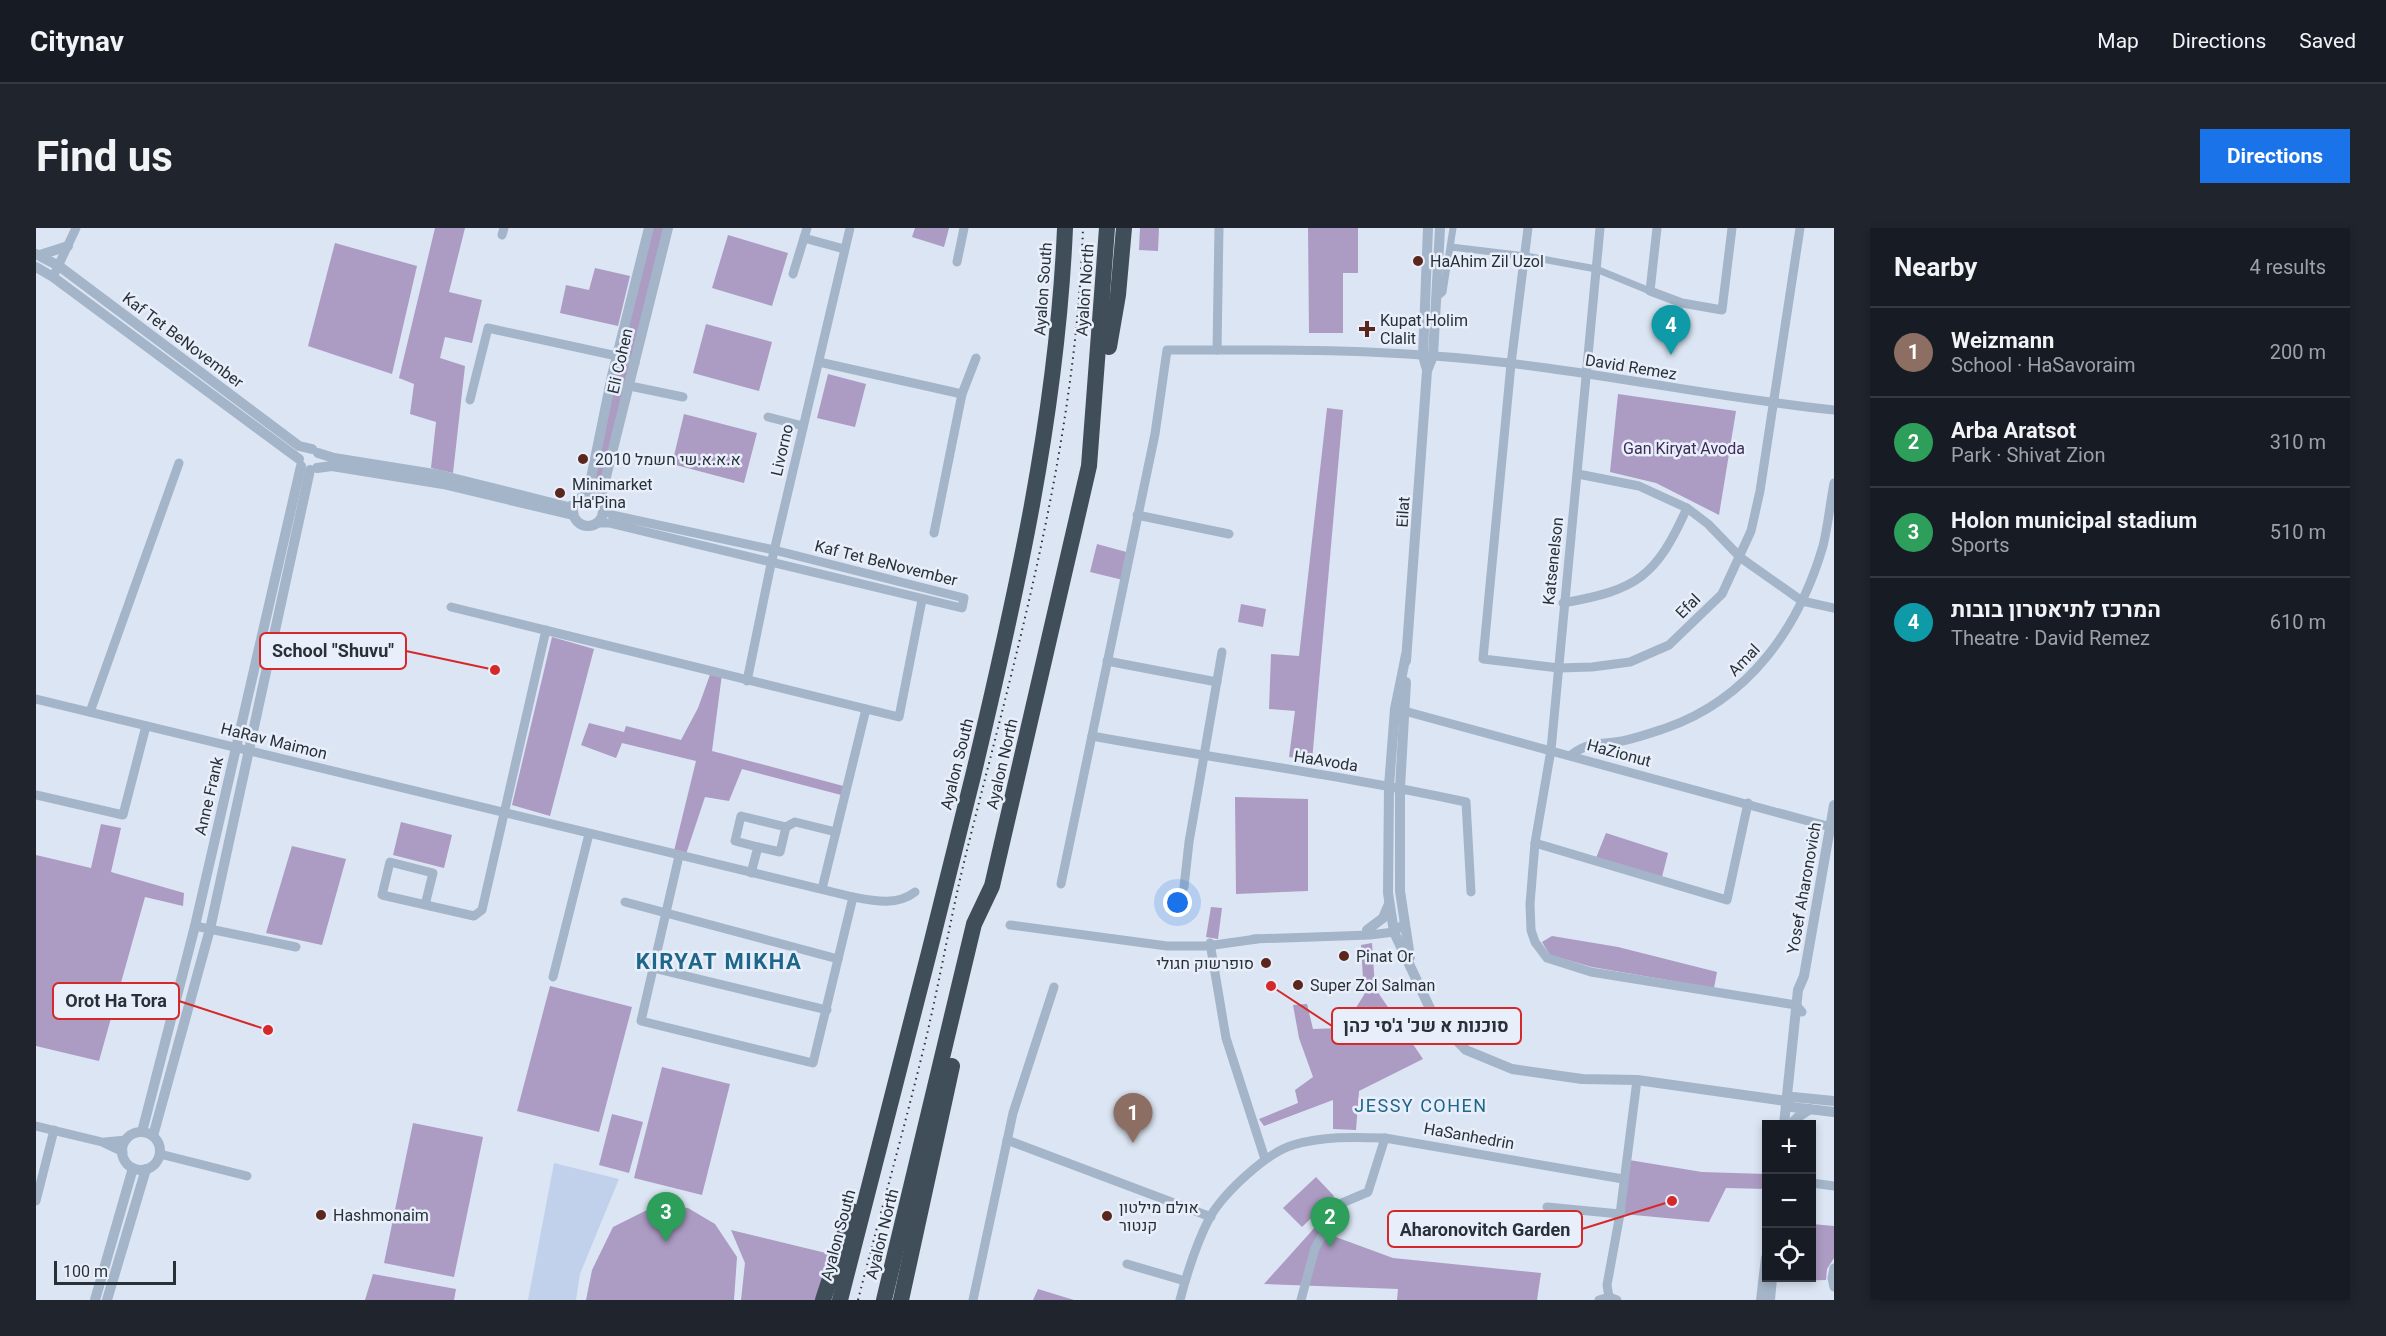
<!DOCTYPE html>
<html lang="en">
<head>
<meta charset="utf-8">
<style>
  :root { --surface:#171b24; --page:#20242c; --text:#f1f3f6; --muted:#9ea1a6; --line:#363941; --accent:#1a73e8 }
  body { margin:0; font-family:Roboto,Heebo,sans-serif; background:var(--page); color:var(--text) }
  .controls { position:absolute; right:18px; bottom:18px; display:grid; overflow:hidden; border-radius:0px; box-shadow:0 3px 9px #0003 }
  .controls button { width:54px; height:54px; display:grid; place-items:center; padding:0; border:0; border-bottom:2px solid var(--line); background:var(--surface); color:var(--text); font:30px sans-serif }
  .scale { position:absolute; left:18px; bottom:15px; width:122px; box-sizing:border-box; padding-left:6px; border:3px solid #283138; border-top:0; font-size:16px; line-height:21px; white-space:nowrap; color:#283138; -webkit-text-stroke:4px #e8effa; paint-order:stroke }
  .you { position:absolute; left:1142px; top:675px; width:21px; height:21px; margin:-15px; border:4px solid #fff; border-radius:50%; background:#1a73e8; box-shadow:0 0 0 9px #1a73e833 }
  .badge { display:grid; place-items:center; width:39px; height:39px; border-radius:50%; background:var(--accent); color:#fff; font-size:20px; font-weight:700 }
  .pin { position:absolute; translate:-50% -50px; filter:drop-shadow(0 2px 3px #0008) }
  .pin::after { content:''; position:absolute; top:32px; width:21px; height:18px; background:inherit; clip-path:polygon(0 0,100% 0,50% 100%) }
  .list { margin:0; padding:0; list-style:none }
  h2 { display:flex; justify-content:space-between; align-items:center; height:78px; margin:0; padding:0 24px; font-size:26px }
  h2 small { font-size:20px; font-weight:400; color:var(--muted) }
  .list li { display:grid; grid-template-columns:39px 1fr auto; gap:18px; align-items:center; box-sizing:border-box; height:90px; padding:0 24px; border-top:2px solid var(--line) }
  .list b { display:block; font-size:22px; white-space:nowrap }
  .list p { margin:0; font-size:20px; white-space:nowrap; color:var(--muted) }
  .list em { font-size:20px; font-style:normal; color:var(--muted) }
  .icon { flex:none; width:33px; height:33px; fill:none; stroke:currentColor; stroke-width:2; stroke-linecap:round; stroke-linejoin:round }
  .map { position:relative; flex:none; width:1798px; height:1072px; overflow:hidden; border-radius:0px }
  header { display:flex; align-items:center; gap:36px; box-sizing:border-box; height:84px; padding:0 30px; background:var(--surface); border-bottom:2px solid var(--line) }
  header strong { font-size:28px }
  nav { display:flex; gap:33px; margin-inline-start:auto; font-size:21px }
  .intro { display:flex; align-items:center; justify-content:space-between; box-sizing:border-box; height:144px; padding:0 36px }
  h1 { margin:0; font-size:42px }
  .button { padding:15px 27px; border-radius:0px; background:var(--accent); color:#fff; font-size:21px; font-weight:700 }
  main { display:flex; gap:36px; padding:0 36px }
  aside { flex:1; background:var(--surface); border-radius:0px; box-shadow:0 3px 9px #0003 }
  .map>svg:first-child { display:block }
</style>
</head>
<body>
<header>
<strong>Citynav</strong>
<nav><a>Map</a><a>Directions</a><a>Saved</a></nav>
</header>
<div class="intro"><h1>Find us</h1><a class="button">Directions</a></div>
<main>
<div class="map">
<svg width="1798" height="1072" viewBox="0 0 1798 1072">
  <rect width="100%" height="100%" fill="#dce5f3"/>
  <g fill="#ac9bc3">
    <path d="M 399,0 L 429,0 L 413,64 L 446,72 L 436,115 L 409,109 L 404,130 L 429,138 L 417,245 L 395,240 L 400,194 L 374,186 L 378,156 L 363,150 Z"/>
    <path d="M 613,0 L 632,0 L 566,263 L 553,260 Z"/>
    <path d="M 879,0 L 913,0 L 908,19 L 876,9 Z"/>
    <path d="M 1104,0 L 1123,0 L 1122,23 L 1103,22 Z"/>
    <path d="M 1272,0 L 1322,0 L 1322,45 L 1307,45 L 1307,105 L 1273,105 Z"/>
    <path d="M 692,7 L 752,25 L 736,78 L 676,60 Z"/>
    <path d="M 299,15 L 381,38 L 356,146 L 272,118 Z"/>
    <path d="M 559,40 L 594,48 L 582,98 L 524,85 L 530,57 L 553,62 Z"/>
    <path d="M 670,96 L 736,114 L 723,163 L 657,145 Z"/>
    <path d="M 792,146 L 830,156 L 819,199 L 781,190 Z"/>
    <path d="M 1582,166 L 1700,183 L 1683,287 L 1620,255 L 1574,244 Z"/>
    <path d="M 1291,180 L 1307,182 L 1276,533 L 1253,529 L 1259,483 L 1233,481 L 1235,426 L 1263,428 Z"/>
    <path d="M 648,186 L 721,205 L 708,255 L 636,236 Z"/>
    <path d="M 1061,316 L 1094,325 L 1087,352 L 1054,344 Z"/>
    <path d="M 1205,376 L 1230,381 L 1227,399 L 1202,394 Z"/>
    <path d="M 516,409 L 558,421 L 514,588 L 476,577 Z"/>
    <path d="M 675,444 L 686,446 L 676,523 L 811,559 L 809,568 L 706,541 L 693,573 L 669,569 L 650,626 L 638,623 L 660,533 L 586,515 L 580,530 L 545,517 L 553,495 L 588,504 L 590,498 L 645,512 L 662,480 Z"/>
    <path d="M 1199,569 L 1272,571 L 1272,663 L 1200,666 Z"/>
    <path d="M 365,594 L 416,607 L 408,640 L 357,627 Z"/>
    <path d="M 65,596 L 85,600 L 75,644 L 148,665 L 147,678 L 109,669 L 63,833 L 0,818 L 0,627 L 55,640 Z"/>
    <path d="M 1570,605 L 1632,625 L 1626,649 L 1560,630 Z"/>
    <path d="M 256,618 L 310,631 L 286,717 L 230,705 Z"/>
    <path d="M 1175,679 L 1186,680 L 1182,711 L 1170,709 Z"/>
    <path d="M 1516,708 L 1582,719 L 1681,744 L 1678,760 L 1556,739 L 1514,727 L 1506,714 Z"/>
    <path d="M 1336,715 L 1339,760 L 1387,831 L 1323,863 L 1320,902 L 1297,901 L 1297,872 L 1228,898 L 1223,891 L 1262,875 L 1259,862 L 1277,849 L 1263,810 L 1257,777 L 1271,776 L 1277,801 L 1307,800 L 1328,767 L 1325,717 Z"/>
    <path d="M 514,758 L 596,779 L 563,904 L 481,883 Z"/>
    <path d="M 626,839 L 694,856 L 666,967 L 598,950 Z"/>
    <path d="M 576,886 L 607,894 L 593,945 L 563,937 Z"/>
    <path d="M 377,895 L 447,909 L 418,1049 L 348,1035 Z"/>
    <path d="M 1593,932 L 1666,944 L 1730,946 L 1730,961 L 1690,960 L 1673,994 L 1587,986 Z"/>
    <path d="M 1280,949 L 1298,968 L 1266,999 L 1247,980 Z"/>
    <path d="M 621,977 L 652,980 L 679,996 L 701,1029 L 698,1072 L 550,1072 L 556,1042 L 577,999 Z"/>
    <path d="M 1299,977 L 1297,1008 L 1357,1030 L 1505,1045 L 1501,1072 L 1361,1072 L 1362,1061 L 1228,1056 Z"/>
    <path d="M 1776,996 L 1798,998 L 1798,1030 L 1791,1041 L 1790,1052 L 1756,1053 L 1757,1050 L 1776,1050 Z"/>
    <path d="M 695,1002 L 794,1026 L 780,1072 L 705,1072 L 709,1035 Z"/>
    <path d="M 337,1046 L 420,1061 L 418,1072 L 329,1072 Z"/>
    <path d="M 1002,1061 L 1038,1072 L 997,1072 Z"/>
  </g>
  <path fill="#c2d1eb" d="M 518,935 L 583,951 L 544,1046 L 540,1072 L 492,1072 Z"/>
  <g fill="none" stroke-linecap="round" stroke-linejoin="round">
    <g stroke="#a4b5c9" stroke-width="7">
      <path d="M 1415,19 L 1490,28 L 1560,41 L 1614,63"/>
      <path d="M 1399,71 L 1407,64 L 1417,0"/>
    </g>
    <g stroke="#a4b5c9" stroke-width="9">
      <path d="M 1492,0 L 1475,136 L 1447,431 L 1523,440 L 1556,439 L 1594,434 L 1633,417 L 1686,366 L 1715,303 L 1724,263 L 1764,0"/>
      <path d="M 1564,0 L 1515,522 L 1499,615 L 1494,676 L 1495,702 L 1499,714 L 1511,730 L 1555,744 L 1760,777 L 1766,784"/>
      <path d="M 1621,0 L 1614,63 L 1646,75 L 1686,82 L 1696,0"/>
      <path d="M 466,7 L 468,0"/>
      <path d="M 768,10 L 808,21"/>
      <path d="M 921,34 L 928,0"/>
      <path d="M 757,46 L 771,0"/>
      <path d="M 17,49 L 40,0"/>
      <path d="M 1181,122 L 1183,0"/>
      <path d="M 783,134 L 926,166"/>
      <path d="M 573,160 L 594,158 L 647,169"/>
      <path d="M 434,172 L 452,100 L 581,128 L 599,135"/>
      <path d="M 732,189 L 767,198"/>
      <path d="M 1542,246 L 1603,258 L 1651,280 L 1672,296 L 1705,330 L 1766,373 L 1798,380"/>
      <path d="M 1101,287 L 1193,306"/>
      <path d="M 561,295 L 573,295 L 926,380 L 928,370 L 738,322 L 576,287 L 567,280"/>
      <path d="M 898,305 L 926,166 L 940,130"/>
      <path d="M 1527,375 C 1601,362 1620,349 1651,280"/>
      <path d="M 415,379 L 863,489 L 886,372"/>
      <path d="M 1071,433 L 1181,454"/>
      <path d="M 711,453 L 735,336 L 814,0"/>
      <path d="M 0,471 L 817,669 C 838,673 861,678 879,664"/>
      <path d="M 1361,481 L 1798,600"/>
      <path d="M 54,484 L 143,235"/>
      <path d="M 1056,508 C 1181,531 1306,547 1430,574 L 1435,664"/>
      <path d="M 1535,527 C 1555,512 1564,517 1586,513 C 1601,510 1615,505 1630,500 C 1713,471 1763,400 1787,318 C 1792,298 1794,276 1798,255"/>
      <path d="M 0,567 L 87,587 L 110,498"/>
      <path d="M 1499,615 L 1691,672 L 1712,575"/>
      <path d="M 722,619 L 744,624 L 750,599"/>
      <path d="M 643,628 L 605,793 L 777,835 L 817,669"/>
      <path d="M 715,645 L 722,619 L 699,613 L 705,588 L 750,599 L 759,594 L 800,604"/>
      <path d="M 1025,656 L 1119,206 L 1131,122 C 1219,122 1310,121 1398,128 C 1532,137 1664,168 1798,182"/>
      <path d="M 1148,659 L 1153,614 L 1186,424"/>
      <path d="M 786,661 L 830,481"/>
      <path d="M 589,674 L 802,731"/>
      <path d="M 389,677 L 397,645 L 354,634 L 346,667 L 438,688 L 446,682 L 510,402"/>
      <path d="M 974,697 L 1131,718 L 1171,718 L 1221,711"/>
      <path d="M 159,698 L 260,719"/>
      <path d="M 1217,711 L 1334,707 L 1358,704 L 1369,695"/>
      <path d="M 1174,715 L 1190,810 L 1229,931"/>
      <path d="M 617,740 L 791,782"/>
      <path d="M 517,749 L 553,606"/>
      <path d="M 0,898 L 66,914 L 87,924"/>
      <path d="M 971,912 L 1175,989"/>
      <path d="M 69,914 L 90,912"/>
      <path d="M 124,926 L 211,948"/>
      <path d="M 1776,955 L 1798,958"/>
      <path d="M 0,973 L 18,902"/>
      <path d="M 1511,979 L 1584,986"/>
      <path d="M 1091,1036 L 1149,1053"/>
      <path d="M 1798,1040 L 1796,1050 L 1798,1059"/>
      <path d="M 1573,1069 L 1571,1057 L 1584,986 L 1601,852"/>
      <path d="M 937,1072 L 977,885 L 1018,759"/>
      <path d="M 1144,1072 C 1151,1045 1161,1014 1174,989 C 1188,965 1230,925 1257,917 C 1287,908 1317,909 1349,910 L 1587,951"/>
      <path d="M 1265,1072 L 1279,1020 L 1306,975 L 1332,964 L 1349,910"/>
      <path d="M 1563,1072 L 1573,1069 L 1581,1072"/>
    </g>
    <g stroke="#a4b5c9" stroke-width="10">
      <path d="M 0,26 L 23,38 L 263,218 L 276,221"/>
      <path d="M 4,27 L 32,18"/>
      <path d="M 0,39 L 17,49 L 263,231"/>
      <path d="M 1391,142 L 1387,128 L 1392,0"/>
      <path d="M 282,225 L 298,230 L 404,247 L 532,279 L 538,277"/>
      <path d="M 281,240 L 296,238 L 407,256 L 537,287"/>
      <circle cx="552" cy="283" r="15"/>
      <path d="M 548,268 L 553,260 L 576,148 L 613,0"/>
      <path d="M 564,273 L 632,0"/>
      <path d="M 1370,427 L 1359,481 L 1353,558 L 1352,665 L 1358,704 L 1398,789 L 1430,822 L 1476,841 L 1546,851 L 1601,852 L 1750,873"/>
      <path d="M 1370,433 L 1391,143 L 1397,128 L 1404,0"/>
      <path d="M 1370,454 L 1364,560 L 1364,663 L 1374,729"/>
      <path d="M 1331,702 L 1347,690 L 1353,676"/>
      <path d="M 1750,873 L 1755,879 L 1798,884"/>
      <path d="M 1750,873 L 1757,869 L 1798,873"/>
      <path d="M 1748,896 L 1762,762 L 1768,748 L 1798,577"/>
      <path d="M 1755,896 L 1762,889 L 1774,881"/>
      <path d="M 106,904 L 159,698 L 265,238"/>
      <circle cx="105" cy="923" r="19"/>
      <path d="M 117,908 L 174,701 L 274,242"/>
      <path d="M 59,1072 L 97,940"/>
      <path d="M 71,1072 L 110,941"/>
      <path d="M 1725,1072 L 1730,1030"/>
      <path d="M 1734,1072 L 1736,1050"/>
    </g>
    <g stroke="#3f4e59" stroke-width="16">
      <path d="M 1073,119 L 1082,67 L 1088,0"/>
      <path d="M 787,1072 L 816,983"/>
      <path d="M 804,1072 C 849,898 894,723 937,548 C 980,367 1021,187 1029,0"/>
      <path d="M 848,1072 L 938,696 L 956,658 L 1053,238 L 1071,0"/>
      <path d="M 865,1072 L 916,838"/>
    </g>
    <path stroke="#283138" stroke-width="2" stroke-dasharray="1.5 4.5" stroke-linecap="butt" d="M 822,1072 C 843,990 866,909 886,827 C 903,759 914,690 931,622 C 983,415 1040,215 1047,0"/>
  </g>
  <g fill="#5b261c" stroke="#e8effa" stroke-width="2">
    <circle cx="1382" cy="33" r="6"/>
    <path d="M1328 92h6v6h6v6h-6v6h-6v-6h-6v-6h6z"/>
    <circle cx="547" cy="231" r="6"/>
    <circle cx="524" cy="265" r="6"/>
    <circle cx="1308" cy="728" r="6"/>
    <circle cx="1230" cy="735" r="6"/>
    <circle cx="1262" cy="757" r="6"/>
    <circle cx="285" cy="987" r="6"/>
    <circle cx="1071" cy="988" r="6"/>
  </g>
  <g text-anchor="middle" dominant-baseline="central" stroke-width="5" stroke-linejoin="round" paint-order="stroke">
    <g font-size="16" fill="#283138" stroke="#e8effa" text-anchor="start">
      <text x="1394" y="33">HaAhim Zil Uzol</text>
      <text x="1344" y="92">Kupat Holim<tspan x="1344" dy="18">Clalit</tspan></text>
      <text x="559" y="231">א.א.א.שי חשמל 2010</text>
      <text x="536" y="256">Minimarket<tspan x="536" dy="18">Ha'Pina</tspan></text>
      <text x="1320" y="728">Pinat Or</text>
      <text x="1218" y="735" text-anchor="end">סופרשוק חגולי</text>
      <text x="1274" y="757">Super Zol Salman</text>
      <text x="1083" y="979">אולם מילטון<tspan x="1083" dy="18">קנטור</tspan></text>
      <text x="297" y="987">Hashmonaim</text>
    </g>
    <g font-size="16" fill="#283138" stroke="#e8effa">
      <text transform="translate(1007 61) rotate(-86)">Ayalon South</text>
      <text transform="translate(1049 62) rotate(-86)">Ayalon North</text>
      <text transform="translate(147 112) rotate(37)">Kaf Tet BeNovember</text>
      <text transform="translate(584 133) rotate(-77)">Eli Cohen</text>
      <text transform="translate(1595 139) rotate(9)">David Remez</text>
      <text transform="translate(746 222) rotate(-77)">Livorno</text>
      <text transform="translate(1367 284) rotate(-86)">Eilat</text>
      <text transform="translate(1517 333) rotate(-84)">Katsenelson</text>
      <text transform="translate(850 335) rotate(14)">Kaf Tet BeNovember</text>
      <text transform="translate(1652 378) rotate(-45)">Efal</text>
      <text transform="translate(1708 432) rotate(-46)">Amal</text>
      <text transform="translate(238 513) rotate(14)">HaRav Maimon</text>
      <text transform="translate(1583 525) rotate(15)">HaZionut</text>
      <text transform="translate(1290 533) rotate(9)">HaAvoda</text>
      <text transform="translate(921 536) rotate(-76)">Ayalon South</text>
      <text transform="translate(966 536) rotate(-77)">Ayalon North</text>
      <text transform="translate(173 568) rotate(-77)">Anne Frank</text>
      <text transform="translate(1768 660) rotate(-80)">Yosef Aharonovich</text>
      <text transform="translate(1433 908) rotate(10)">HaSanhedrin</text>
      <text transform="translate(846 1006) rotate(-76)">Ayalon North</text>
      <text transform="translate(802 1007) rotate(-75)">Ayalon South</text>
    </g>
    <g font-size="16" fill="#3f2b57" stroke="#e8effa">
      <text x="1648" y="220">Gan Kiryat Avoda</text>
    </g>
    <g font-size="18" letter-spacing="1.5" fill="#1e668a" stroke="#e8effa">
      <text x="1385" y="877">JESSY COHEN</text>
    </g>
    <g font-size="22" font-weight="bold" letter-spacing="1.5" fill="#1e668a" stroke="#e8effa">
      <text x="683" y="733">KIRYAT MIKHA</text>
    </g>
  </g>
  <path fill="none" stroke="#d62828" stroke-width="2" d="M459 442L370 423M232 802L143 773M1235 758L1296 798M1636 973L1546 1001"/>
  <g fill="#d62828" stroke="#e8effa" stroke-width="2">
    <circle cx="459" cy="442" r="6"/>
    <circle cx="232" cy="802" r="6"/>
    <circle cx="1235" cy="758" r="6"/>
    <circle cx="1636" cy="973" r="6"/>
  </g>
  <g fill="#e8effa" stroke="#d62828" stroke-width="2">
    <rect x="224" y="405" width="146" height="36" rx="6"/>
    <rect x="17" y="755" width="126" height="36" rx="6"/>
    <rect x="1296" y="780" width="189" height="36" rx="6"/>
    <rect x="1352" y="983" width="194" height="36" rx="6"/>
  </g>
  <g font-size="18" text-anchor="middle" font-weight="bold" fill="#283138">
    <text x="297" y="429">School "Shuvu"</text>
    <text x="80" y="779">Orot Ha Tora</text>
    <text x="1390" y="804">סוכנות א שכ' ג'סי כהן</text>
    <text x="1449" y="1008">Aharonovitch Garden</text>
  </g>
</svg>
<div class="controls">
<button>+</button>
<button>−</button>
<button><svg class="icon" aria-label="locate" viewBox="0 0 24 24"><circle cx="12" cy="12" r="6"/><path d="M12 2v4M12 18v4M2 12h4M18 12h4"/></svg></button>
</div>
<div class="scale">100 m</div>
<div class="you"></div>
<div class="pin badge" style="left:1097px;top:915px;background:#8d6e63">1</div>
<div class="pin badge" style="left:1294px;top:1019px;background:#2e9e5b">2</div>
<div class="pin badge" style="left:630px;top:1014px;background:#2e9e5b">3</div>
<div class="pin badge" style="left:1635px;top:127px;background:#0f9aa8">4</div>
</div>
<aside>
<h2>Nearby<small>4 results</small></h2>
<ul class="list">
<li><span class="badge" style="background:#8d6e63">1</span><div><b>Weizmann</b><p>School · HaSavoraim</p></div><em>200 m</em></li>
<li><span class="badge" style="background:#2e9e5b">2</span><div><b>Arba Aratsot</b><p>Park · Shivat Zion</p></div><em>310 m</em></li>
<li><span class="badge" style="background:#2e9e5b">3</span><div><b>Holon municipal stadium</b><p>Sports</p></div><em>510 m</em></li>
<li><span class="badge" style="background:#0f9aa8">4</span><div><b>המרכז לתיאטרון בובות</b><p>Theatre · David Remez</p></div><em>610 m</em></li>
</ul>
</aside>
</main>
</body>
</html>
